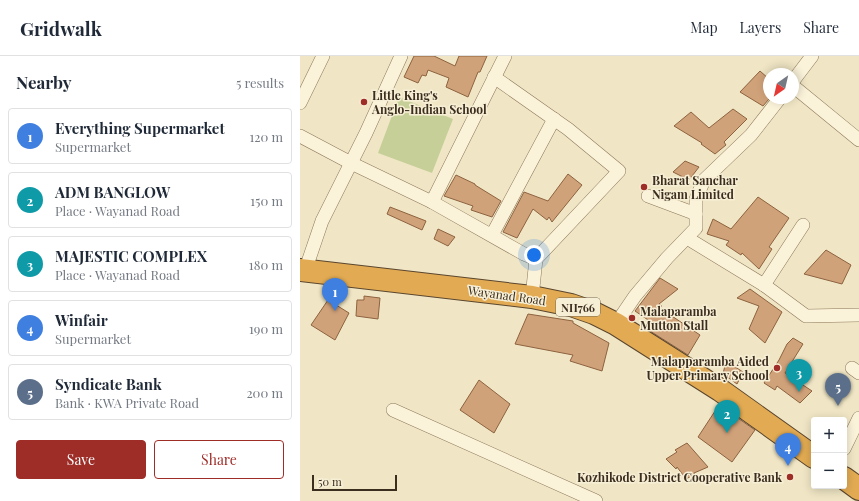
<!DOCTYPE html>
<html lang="en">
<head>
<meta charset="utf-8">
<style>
  :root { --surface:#fff; --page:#f2f2f3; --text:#1f2937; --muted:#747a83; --line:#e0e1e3; --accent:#9e2c27 }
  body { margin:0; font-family:"Playfair Display",serif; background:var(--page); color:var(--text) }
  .controls { position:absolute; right:12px; bottom:12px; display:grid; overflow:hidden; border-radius:4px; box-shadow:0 2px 10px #0003 }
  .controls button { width:36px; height:36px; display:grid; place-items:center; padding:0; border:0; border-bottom:1px solid var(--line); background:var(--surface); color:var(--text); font:20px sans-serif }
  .compass { position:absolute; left:463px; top:12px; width:36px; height:36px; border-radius:50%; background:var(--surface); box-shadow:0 2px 10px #0003; rotate:214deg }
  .scale { position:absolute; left:12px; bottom:10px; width:85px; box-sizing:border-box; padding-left:4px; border:2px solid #3c2e1f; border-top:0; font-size:11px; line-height:14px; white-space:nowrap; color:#3c2e1f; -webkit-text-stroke:3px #f7efd5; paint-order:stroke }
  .you { position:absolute; left:234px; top:199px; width:14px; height:14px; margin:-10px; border:3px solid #fff; border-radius:50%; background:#1a73e8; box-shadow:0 0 0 6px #1a73e833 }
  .badge { display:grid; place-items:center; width:26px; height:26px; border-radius:50%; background:var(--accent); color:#fff; font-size:13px; font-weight:700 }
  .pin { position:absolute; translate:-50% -33px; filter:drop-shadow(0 1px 2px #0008) }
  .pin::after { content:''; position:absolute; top:21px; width:14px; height:12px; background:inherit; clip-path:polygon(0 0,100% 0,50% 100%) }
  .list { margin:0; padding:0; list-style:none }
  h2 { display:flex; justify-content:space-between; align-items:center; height:52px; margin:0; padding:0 16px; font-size:17px }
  h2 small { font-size:13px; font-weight:400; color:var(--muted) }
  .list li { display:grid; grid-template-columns:26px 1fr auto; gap:12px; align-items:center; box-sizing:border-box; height:56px; margin:0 8px 8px; padding:0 8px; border:1px solid var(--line); border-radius:4px }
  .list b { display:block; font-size:15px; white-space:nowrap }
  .list p { margin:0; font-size:13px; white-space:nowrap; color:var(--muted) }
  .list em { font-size:13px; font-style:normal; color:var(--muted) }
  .actions { display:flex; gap:8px; padding:12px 16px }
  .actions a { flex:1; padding:9px 0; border:1px solid var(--accent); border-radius:4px; text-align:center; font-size:14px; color:var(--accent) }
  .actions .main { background:var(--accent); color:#fff }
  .map { position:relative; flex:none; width:559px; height:445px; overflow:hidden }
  header { display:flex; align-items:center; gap:24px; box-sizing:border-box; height:56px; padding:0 20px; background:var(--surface); border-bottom:1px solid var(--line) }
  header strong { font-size:19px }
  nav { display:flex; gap:22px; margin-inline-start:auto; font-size:14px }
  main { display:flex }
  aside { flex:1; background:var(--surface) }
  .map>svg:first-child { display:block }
</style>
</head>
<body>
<header>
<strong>Gridwalk</strong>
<nav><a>Map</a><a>Layers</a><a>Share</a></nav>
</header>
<main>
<aside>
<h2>Nearby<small>5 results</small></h2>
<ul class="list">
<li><span class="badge" style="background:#3f7fe0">1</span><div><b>Everything Supermarket</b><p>Supermarket</p></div><em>120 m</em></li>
<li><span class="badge" style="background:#0f9aa8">2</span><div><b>ADM BANGLOW</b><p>Place · Wayanad Road</p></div><em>150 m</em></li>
<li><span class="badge" style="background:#0f9aa8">3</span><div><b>MAJESTIC COMPLEX</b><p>Place · Wayanad Road</p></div><em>180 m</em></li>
<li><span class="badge" style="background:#3f7fe0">4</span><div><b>Winfair</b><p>Supermarket</p></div><em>190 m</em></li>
<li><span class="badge" style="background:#5c6f8a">5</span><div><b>Syndicate Bank</b><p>Bank · KWA Private Road</p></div><em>200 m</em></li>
</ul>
<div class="actions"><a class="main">Save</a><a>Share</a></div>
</aside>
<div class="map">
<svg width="559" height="445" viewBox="0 0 559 445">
  <rect width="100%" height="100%" fill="#f0e6c5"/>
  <path fill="#c6cf98" d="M 99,41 L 153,63 L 132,117 L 78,97 Z"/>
  <g fill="#d0a27a" stroke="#8d623f">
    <path d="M 114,0 L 134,0 L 155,10 L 159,0 L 187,0 L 180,16 L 178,16 L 168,41 L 146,31 L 149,22 L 128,14 L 126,20 L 122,19 L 118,27 L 104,21 Z"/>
    <path d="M 460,15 L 469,23 L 469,43 L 463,50 L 440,36 Z"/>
    <path d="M 433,53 L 447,63 L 424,86 L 426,89 L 415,98 L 401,88 L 402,87 L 374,70 L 391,56 L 409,72 Z"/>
    <path d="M 385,105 L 399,111 L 389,124 L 373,116 Z"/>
    <path d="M 268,118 L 282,129 L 252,166 L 249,161 L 247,164 L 233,153 L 217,182 L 203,176 L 224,136 L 248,145 Z"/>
    <path d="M 156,119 L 175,128 L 175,129 L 201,145 L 192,161 L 171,154 L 173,150 L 144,140 Z"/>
    <path d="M 458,141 L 489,162 L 469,191 L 472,193 L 459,213 L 442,197 L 441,199 L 426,189 L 429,185 L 407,178 L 413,163 L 431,173 Z"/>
    <path d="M 90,151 L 126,165 L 122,174 L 87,158 Z"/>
    <path d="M 138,173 L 155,181 L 148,190 L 134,183 Z"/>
    <path d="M 526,194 L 551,209 L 542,228 L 504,218 Z"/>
    <path d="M 360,222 L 378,233 L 359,248 L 362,250 L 360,252 L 400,279 L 388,299 L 350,275 L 354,268 L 335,255 Z"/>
    <path d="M 450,233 L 482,256 L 465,287 L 449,273 L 459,250 L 437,242 Z"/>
    <path d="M 64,240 L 80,242 L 78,263 L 56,260 L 57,244 L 64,244 Z"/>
    <path d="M 28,244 L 49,257 L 35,284 L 11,269 Z"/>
    <path d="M 228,258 L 273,265 L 273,267 L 309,287 L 302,315 L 270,305 L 273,299 L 215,288 Z"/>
    <path d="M 493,282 L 503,288 L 485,317 L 512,335 L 500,347 L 477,330 L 475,334 L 464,327 L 479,304 L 487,288 Z"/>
    <path d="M 426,305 L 443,316 L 437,328 L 423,318 Z"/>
    <path d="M 179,324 L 210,348 L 194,377 L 160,354 Z"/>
    <path d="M 419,349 L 455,374 L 432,406 L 398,381 Z"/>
    <path d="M 387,387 L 408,411 L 394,417 L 395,418 L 386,423 L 377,411 L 376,413 L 366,403 L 377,396 L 375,394 Z"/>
  </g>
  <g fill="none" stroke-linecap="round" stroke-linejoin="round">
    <defs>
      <g id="street">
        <path d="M 194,21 L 268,73 L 319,115 L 236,203"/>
        <path d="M 493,25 L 512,0"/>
        <path d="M 493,30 L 559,84"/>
        <path d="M 0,47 L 23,0"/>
        <path d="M 0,80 L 51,107 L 132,146 L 224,198 L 236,203 L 232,241"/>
        <path d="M 348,140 L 396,158"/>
        <path d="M 132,146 L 205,0"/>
        <path d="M 192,179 L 254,63"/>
        <path d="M 387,182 L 464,229 L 506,260 L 559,259"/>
        <path d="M 5,215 L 22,165 L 66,77 L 101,0"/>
        <path d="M 464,229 L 503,169"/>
        <path d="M 316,268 L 335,240 L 367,202 L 396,172 L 396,143 L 404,124 L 451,79 L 480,42"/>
        <path d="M 552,312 L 559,317"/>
        <path d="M 93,354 L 296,445"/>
        <path d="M 544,393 L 559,362"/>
      </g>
      <g id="highway">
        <path d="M 0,214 L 232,241 L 271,249 L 294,257 L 316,268 L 420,334 L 514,401"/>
        <path d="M 544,422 L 559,433"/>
      </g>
    </defs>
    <use href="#street" stroke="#8d785a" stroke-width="14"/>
    <use href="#highway" stroke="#5a452e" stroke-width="24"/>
    <use href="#street" stroke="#faf2d9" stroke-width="13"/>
    <use href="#highway" stroke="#e2ab53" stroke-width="22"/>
  </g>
  <g fill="#9e2c27" stroke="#f7efd5" stroke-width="1.5">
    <circle cx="64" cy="46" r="4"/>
    <circle cx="344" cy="131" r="4"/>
    <circle cx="332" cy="262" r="4"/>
    <circle cx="477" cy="312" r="4"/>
    <circle cx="490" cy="421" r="4"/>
  </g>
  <g text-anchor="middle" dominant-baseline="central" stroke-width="3" stroke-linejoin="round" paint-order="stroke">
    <rect fill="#f7efd5" stroke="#746856" stroke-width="1" x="256" y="242" width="44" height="18" rx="3"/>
    <g font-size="11" font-weight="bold" fill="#3c2e1f">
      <text x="278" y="251">NH766</text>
    </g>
    <g font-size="12" font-weight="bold" fill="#3c2e1f" stroke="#f7efd5" text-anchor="start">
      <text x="72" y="39">Little King's<tspan x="72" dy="14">Anglo-Indian School</tspan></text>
      <text x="352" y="124">Bharat Sanchar<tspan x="352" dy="14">Nigam Limited</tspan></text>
      <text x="340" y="255">Malaparamba<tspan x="340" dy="14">Mutton Stall</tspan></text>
      <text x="469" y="305" text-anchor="end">Malapparamba Aided<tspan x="469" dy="14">Upper Primary School</tspan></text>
      <text x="482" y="421" text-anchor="end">Kozhikode District Cooperative Bank</text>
    </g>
    <g font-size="12" fill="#3c2e1f" stroke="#f7efd5">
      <text transform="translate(207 239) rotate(8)">Wayanad Road</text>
    </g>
  </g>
</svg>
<div class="controls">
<button>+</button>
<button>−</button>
</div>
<svg class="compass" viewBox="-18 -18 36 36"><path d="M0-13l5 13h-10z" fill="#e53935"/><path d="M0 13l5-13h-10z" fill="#747a83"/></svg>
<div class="scale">50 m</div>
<div class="you"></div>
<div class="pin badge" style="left:35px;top:255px;background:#3f7fe0">1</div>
<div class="pin badge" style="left:427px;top:377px;background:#0f9aa8">2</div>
<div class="pin badge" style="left:499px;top:336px;background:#0f9aa8">3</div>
<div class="pin badge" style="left:488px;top:410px;background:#3f7fe0">4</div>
<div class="pin badge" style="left:538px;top:350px;background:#5c6f8a">5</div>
</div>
</main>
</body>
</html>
